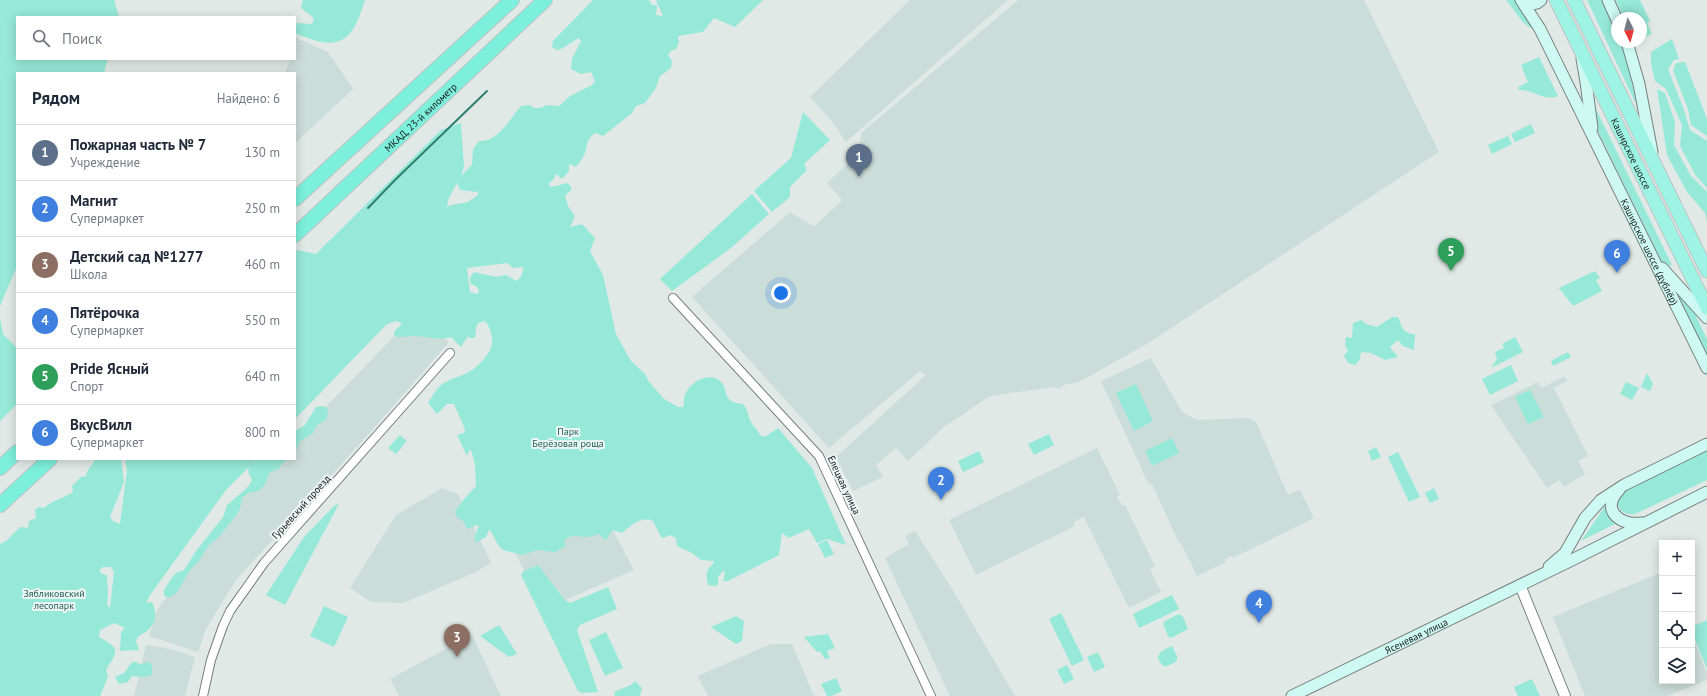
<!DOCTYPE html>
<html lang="ru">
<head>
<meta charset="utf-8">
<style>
  :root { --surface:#fff; --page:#f2f2f3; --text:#1f2937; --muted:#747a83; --line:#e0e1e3; --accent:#276c60 }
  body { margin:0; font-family:"PT Sans",sans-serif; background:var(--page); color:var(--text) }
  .controls { position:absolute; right:12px; bottom:12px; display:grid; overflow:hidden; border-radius:0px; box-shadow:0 2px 10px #0003 }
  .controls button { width:36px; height:36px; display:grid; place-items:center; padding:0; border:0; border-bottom:1px solid var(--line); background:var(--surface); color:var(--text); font:20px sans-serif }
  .compass { position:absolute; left:1611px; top:12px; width:36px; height:36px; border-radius:50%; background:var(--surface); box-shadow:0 2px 10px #0003; rotate:174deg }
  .you { position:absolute; left:781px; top:293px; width:14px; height:14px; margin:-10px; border:3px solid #fff; border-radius:50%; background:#1a73e8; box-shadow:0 0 0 6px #1a73e833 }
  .badge { display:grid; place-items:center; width:26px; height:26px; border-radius:50%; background:var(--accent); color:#fff; font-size:13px; font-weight:700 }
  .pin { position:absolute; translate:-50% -33px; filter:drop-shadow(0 1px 2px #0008) }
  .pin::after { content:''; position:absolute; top:21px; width:14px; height:12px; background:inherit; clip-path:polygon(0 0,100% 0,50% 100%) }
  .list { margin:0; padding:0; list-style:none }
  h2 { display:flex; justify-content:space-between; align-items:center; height:52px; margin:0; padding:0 16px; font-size:17px }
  h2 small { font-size:13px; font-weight:400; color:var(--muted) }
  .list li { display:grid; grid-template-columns:26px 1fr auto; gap:12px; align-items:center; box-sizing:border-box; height:56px; padding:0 16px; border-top:1px solid var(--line) }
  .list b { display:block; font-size:15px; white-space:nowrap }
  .list p { margin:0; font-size:13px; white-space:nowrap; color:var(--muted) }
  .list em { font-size:13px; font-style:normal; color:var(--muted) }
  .icon { flex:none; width:22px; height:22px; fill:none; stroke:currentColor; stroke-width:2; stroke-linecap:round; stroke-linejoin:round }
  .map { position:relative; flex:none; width:1707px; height:696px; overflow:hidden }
  .search { position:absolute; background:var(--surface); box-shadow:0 2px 10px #0003; left:16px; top:16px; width:280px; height:44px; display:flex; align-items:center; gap:10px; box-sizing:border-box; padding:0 14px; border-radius:0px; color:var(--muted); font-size:15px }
  .panel { position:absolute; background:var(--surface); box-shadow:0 2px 10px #0003; left:16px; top:72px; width:280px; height:388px; border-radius:0px }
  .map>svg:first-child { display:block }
</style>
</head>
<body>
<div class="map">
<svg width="1707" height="696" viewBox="0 0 1707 696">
  <rect width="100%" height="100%" fill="#e0e9e6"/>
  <g fill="#cbddd8">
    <path d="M 910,0 L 1008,0 L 846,142 L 831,120 L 810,97 Z"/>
    <path d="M 1018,0 L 1364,0 L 1439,152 L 1150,342 L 1090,376 L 1075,383 L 1064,385 L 1059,389 L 1055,387 L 990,396 L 944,427 L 908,461 L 896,448 L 876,465 L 883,477 L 853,491 L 836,457 L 926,375 L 920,371 L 829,448 L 692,297 L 790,212 L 814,227 L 842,200 L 827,183 L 859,153 L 861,133 Z"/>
    <path d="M 296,38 L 328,52 L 353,89 L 295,143 L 295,73 L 285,73 L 290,59 L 295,59 Z"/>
    <path d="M 400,330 L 444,338 L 449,342 L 375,427 L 236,580 L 206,629 L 198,652 L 149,636 L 157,610 L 239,497 L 276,459 L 295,459 L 295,439 Z"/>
    <path d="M 1151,358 L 1182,412 L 1197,420 L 1248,418 L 1256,422 L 1288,495 L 1300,490 L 1314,518 L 1233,558 L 1231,556 L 1225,559 L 1226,562 L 1197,576 L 1181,543 L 1179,543 L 1152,484 L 1149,485 L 1101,381 Z"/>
    <path d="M 1565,376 L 1567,381 L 1554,388 L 1588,456 L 1578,461 L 1585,474 L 1564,487 L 1560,480 L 1547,488 L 1491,405 L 1538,382 L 1541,388 Z"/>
    <path d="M 1097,448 L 1120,495 L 1117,497 L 1122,506 L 1125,505 L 1155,566 L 1150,569 L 1161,592 L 1129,608 L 1084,517 L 1074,522 L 1075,526 L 976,575 L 949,520 Z"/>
    <path d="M 442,488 L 458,494 L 491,563 L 476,572 L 403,603 L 371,602 L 350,588 L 396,515 Z"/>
    <path d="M 608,521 L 634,570 L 565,600 L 538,565 L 524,571 L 515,553 Z"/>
    <path d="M 915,531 L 951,587 L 1015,696 L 950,696 L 885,558 L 909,544 L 905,536 Z"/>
    <path d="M 1662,572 L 1662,681 L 1692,681 L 1692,635 L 1707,673 L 1707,680 L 1667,696 L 1585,696 L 1553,617 Z"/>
    <path d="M 472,635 L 501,696 L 399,696 L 390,679 Z"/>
    <path d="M 771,644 L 792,644 L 814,696 L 708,696 L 698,676 Z"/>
    <path d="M 146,645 L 171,649 L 195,657 L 185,696 L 134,696 Z"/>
  </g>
  <g fill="#96e9d8" fill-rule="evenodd">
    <path d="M 0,0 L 114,0 L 119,17 L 17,17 L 17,59 L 108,59 L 104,73 L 17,73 L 17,266 L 0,306 Z"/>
    <path d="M 303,0 L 365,0 C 362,9 359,18 355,26 C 341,52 316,42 295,33 L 297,23 L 312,24 L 314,18 L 301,8 Z"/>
    <path d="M 593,0 L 649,0 L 652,5 L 657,5 L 656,15 L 663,16 L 656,0 L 763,0 L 735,27 L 714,18 L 703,32 L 678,36 L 679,43 L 676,49 L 671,51 L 668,55 L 672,61 L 671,68 L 660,76 L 656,88 L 645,103 L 636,106 L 632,113 L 603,136 L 596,133 C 586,138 588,144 585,153 C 583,158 579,163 576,167 L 569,164 L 569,171 L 562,179 L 556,174 L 553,180 L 548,184 L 551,187 L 568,183 L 572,189 L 565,196 L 568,206 L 575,216 L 570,227 L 582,224 L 595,238 L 590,251 L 603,275 L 616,334 L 631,361 L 645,374 L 649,382 L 664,399 L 678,407 L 683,407 C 685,403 683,399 685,395 C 690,381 711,370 722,383 C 726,388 725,396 730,400 C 733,404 739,402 744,405 C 748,409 748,417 751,422 C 753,426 757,429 760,435 L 765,437 L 778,428 L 812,468 L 846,545 L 827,539 L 817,543 L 809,529 L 789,538 L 782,533 L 779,555 L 728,581 L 723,581 L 725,572 L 723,571 L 718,577 L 718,584 L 716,586 L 708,585 C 706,575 705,570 714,563 L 713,561 L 701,560 L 692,553 L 677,546 L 676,538 L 670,535 L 663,538 L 661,537 L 653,521 C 640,516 632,525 622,533 L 612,530 L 607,539 L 605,540 L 599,534 C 595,535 590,537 586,537 C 576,538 577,531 564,541 L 566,546 L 555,552 L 537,550 L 522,555 L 503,550 L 498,545 L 491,531 L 489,530 L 486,537 L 477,542 L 475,541 L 475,536 L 479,526 L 477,525 L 467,529 C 466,527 465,523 463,521 C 459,517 456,518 455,512 L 464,499 L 476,486 L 475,465 L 471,450 L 469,451 L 467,456 L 457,435 L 464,433 L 465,429 L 454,404 L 447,404 L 437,414 L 428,403 C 432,396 436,390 441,385 C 449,379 459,377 469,372 C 476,369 491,353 492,344 C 493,336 490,327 485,321 L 478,323 L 476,328 L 475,338 L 470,338 L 468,336 L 461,347 L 451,337 C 438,341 427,336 414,336 C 407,336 401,338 394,336 C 393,329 400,328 402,323 L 395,321 L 386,325 L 295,419 L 295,252 L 297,250 L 316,254 L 441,130 L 461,123 L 464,167 L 461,176 L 472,165 L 473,149 L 479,141 C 498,143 510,118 521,106 L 530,105 L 534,108 L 539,108 L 548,105 L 559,106 L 570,96 L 592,85 L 595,81 L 591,72 L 581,74 L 571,69 L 572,59 L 581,41 L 579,38 L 561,49 L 557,50 L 552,47 L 553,41 ZM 457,183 L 460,190 L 478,192 L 478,195 L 468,202 L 451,205 L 447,207 L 448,200 ZM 507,263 L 513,268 L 523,267 C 523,273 522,277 516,281 L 506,275 L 496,277 L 474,272 L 470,278 L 470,283 L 477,287 L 479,291 L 478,294 L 470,292 L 467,268 Z"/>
    <path d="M 1505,0 L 1515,0 L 1533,25 L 1530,28 L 1522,21 L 1507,1 Z"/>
    <path d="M 1587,0 L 1601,0 L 1617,34 L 1617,42 L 1621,42 L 1625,53 L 1636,101 L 1635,102 Z"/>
    <path d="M 1616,0 L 1640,0 L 1650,21 L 1647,23 L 1652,34 L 1641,39 L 1641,18 L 1624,18 Z"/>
    <path d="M 1672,39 L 1679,59 L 1674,60 L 1668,69 L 1684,110 L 1690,130 L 1707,141 L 1707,188 L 1696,176 L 1680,146 L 1682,125 L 1666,89 L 1655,81 L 1651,64 L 1651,52 Z"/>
    <path d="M 1539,57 L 1558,96 C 1546,102 1533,89 1519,90 L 1518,87 L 1528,82 L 1521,65 Z"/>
    <path d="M 1685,62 L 1707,119 L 1707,136 L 1691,125 L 1688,109 L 1673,70 L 1676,63 Z"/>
    <path d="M 1657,89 L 1665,93 L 1675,122 L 1674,145 L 1691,176 L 1707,192 L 1707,220 L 1705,213 L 1687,192 L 1667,155 Z"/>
    <path d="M 1596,109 L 1672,265 L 1665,268 L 1594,123 L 1592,111 Z"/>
    <path d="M 803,112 L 830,140 L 804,164 L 807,170 L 790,187 L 790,197 L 772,212 L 754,191 L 791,158 Z"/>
    <path d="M 1531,124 L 1535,133 L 1515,142 L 1511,134 Z"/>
    <path d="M 1508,136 L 1512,144 L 1492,154 L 1488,145 Z"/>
    <path d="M 752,194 L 769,214 L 731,248 L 672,291 L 660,279 Z"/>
    <path d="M 1595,271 L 1600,278 L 1596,280 L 1602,291 L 1573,306 L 1559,288 Z"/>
    <path d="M 1682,294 L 1693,310 L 1707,339 L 1707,355 L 1679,298 Z"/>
    <path d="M 1392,317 L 1398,317 C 1402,327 1403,334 1415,334 L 1414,350 L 1403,346 L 1398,340 L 1390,347 L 1398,357 L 1385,360 L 1371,353 L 1361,352 L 1360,359 L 1355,365 L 1348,363 L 1344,356 L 1348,351 L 1345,345 L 1346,337 L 1352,338 L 1353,323 L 1361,320 L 1366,324 L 1377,327 Z"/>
    <path d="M 0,318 L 3,334 L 17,348 L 17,404 L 0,421 Z"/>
    <path d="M 1515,337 L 1523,352 L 1491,368 L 1497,359 L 1495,352 L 1504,348 L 1502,344 Z"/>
    <path d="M 1568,352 L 1571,357 L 1553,366 L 1551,361 Z"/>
    <path d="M 1511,365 L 1518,381 L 1490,395 L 1482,379 Z"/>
    <path d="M 1647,373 L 1653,384 L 1650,391 L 1641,387 Z"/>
    <path d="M 1626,382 L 1639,388 L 1632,400 L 1620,394 Z"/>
    <path d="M 1136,384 L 1153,421 L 1134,431 L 1116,393 Z"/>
    <path d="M 1530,390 L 1544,417 L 1528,424 L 1515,397 Z"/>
    <path d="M 322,406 L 327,408 L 328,412 L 326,420 L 317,425 L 312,434 L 299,442 L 295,453 L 295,431 L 305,425 L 316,407 Z"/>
    <path d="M 1049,434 L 1054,445 L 1034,455 L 1028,444 Z"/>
    <path d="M 400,435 L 407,441 L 396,454 L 388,448 Z"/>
    <path d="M 1172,438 L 1179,453 L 1152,466 L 1145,451 Z"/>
    <path d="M 1376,447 L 1381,457 L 1372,461 L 1368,451 Z"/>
    <path d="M 1707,450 L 1707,480 L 1635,514 L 1627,514 L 1620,510 L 1617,502 L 1624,491 Z"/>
    <path d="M 979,451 L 984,462 L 963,472 L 958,461 Z"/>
    <path d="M 1398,452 L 1420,497 L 1409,502 L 1388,457 Z"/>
    <path d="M 95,459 L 121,459 L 124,482 L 110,517 L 113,521 L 120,524 L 127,470 L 125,459 L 256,459 L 253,463 L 258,459 L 287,459 L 277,470 L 270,472 L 264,486 L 258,491 L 248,493 L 242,498 L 240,509 L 237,514 L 219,537 L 209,545 L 199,561 L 190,570 L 177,592 L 171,597 L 166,597 L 164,595 L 164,590 L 171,579 L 176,573 L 184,570 L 196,551 L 223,517 L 227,505 L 248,487 L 252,480 L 248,472 L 249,467 L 226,490 L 150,595 L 146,603 L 152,602 C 157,613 157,622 147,631 C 143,634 140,634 137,638 L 136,641 L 139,650 L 120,651 L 121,632 L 125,628 L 114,623 L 100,630 L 99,637 C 120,649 119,649 106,670 L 108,677 L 100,696 L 0,696 L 0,544 L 6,541 L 20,527 L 28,528 L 29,521 L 36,518 L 35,509 L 39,507 L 44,508 C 49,502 66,497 73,492 L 72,486 L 81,477 L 87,476 L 86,474 C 88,468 93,465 95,459 ZM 103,567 L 111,567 L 114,572 L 110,608 L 107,604 L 108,597 L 107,575 L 102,574 L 99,570 Z"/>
    <path d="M 1434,488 L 1439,499 L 1430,503 L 1425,493 Z"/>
    <path d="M 339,504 L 285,605 L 266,595 L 304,537 L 334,506 Z"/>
    <path d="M 1606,505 L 1608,512 L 1617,523 L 1581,541 Z"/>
    <path d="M 827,540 L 834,554 L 825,558 L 818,544 Z"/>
    <path d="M 538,565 L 565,600 L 570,603 L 608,587 L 617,609 L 580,625 L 577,630 L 598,692 L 582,693 L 578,691 L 521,575 L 524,571 Z"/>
    <path d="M 1172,595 L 1179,609 L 1139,628 L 1133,614 Z"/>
    <path d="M 324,606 L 348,617 L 334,647 L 310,636 Z"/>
    <path d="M 1061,613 L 1084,660 L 1072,666 L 1049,619 Z"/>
    <path d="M 1179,614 L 1183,617 L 1188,629 L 1171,638 L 1168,636 L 1163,624 L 1165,621 Z"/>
    <path d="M 736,616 L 744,621 L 742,641 L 736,644 L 711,627 Z"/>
    <path d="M 1707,620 L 1707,669 L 1692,632 L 1692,627 Z"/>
    <path d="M 499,625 L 517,654 L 509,657 L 480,636 Z"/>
    <path d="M 606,632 L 623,668 L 605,676 L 589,640 Z"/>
    <path d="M 828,634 L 835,648 L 827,651 L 830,658 L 825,659 L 820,651 L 817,652 L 804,637 Z"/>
    <path d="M 1172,646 L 1177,656 L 1177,661 L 1168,666 L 1163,666 L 1158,659 C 1158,651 1166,649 1172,646 Z"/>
    <path d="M 1098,652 L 1105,667 L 1094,672 L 1087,657 Z"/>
    <path d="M 132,662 L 136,662 L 140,664 L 149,662 L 152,666 L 152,675 L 145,677 L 132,676 L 128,682 L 119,684 L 115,677 L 124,673 Z"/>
    <path d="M 1067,665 L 1074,679 L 1064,684 L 1057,670 Z"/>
    <path d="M 836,678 L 842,691 L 831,696 L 827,696 L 821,684 Z"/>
    <path d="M 1532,679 L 1540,696 L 1518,696 L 1514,687 Z"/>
    <path d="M 635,681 L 642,688 L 640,696 L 615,696 L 614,692 L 631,685 Z"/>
  </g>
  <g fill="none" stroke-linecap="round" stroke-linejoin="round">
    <path stroke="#307f71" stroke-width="2" d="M 368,208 L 396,179 L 487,91"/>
    <defs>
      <g id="minor">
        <path d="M 673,298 L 819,456 L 931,696"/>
        <path d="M 203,696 L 211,660 L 223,626 L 230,611 L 264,563 L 450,353"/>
      </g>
      <path id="tertiary" d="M 1520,585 L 1565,696"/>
      <g id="secondary">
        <path id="s1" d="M 1521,0 L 1540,29 L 1707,368"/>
        <path d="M 1608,0 L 1617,20"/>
        <path d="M 1526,6 L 1537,3 L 1541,0"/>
        <path d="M 1627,42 L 1639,84 L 1652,152"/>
        <path d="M 1582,59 L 1586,82 L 1592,128"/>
        <path d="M 1662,268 L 1707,318"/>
        <path d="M 1619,490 C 1600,510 1620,526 1642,523"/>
        <path d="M 1549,567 L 1565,553 L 1585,518 L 1601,500 L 1624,485 L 1707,444"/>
        <path id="s2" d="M 1292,696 L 1572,560 L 1707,492"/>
      </g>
      <g id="primary">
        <path id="s3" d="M 1556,0 L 1707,308"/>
        <path d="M 1574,0 L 1707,271"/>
      </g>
      <g id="trunk">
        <path d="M 295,199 L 512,0"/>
        <path id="s4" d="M 295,235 L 545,0"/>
        <path d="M 0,468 L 17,452"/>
        <path d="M 0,505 L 50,459"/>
      </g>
    </defs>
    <use href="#minor" stroke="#777f7d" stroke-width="10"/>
    <use href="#tertiary" stroke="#777f7d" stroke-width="12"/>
    <use href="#secondary" stroke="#777f7d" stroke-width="13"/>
    <use href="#primary" stroke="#c2c3c3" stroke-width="15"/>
    <use href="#trunk" stroke="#c2c3c3" stroke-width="16"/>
    <use href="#minor" stroke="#fff" stroke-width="8"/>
    <use href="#tertiary" stroke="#fff" stroke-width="10"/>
    <use href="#secondary" stroke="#cef9f2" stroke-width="11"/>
    <use href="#primary" stroke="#9df4e5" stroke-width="13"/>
    <use href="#trunk" stroke="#7cf0dc" stroke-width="14"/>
  </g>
  <g text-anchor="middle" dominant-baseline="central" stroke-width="4" stroke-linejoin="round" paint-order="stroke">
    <g font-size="10" fill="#151817" stroke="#edf6f4">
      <text stroke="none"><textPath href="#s4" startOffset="172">МКАД, 23-й километр</textPath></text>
      <text stroke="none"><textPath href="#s3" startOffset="171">Каширское шоссе</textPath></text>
      <text stroke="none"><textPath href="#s1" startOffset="283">Каширское шоссе (дублёр)</textPath></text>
      <text transform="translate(844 485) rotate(65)">Елецкая улица</text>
      <text transform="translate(301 507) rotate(-48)">Гурьевский проезд</text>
      <text stroke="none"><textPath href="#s2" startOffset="138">Ясеневая улица</textPath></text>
    </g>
    <g font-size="10" fill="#256056" stroke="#edf6f4">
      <text x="568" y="431">Парк<tspan x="568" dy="12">Берёзовая роща</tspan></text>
      <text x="54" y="593">Зябликовский<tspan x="54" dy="12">лесопарк</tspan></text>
    </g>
  </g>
</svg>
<div class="controls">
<button>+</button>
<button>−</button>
<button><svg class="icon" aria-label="locate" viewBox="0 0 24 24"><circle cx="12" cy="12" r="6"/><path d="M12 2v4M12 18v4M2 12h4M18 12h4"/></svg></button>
<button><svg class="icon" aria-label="layers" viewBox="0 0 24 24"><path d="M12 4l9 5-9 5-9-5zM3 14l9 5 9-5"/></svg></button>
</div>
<svg class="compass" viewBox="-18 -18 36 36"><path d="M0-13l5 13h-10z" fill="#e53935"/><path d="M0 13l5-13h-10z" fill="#747a83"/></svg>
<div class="you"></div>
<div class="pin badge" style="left:859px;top:177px;background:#5c6f8a">1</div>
<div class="pin badge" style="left:941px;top:500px;background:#3f7fe0">2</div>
<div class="pin badge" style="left:457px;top:657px;background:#8d6e63">3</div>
<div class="pin badge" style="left:1259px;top:623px;background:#3f7fe0">4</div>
<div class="pin badge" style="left:1451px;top:271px;background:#2e9e5b">5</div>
<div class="pin badge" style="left:1617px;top:273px;background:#3f7fe0">6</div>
<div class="search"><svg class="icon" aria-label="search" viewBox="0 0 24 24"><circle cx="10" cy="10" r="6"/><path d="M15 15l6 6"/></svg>Поиск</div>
<section class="panel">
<h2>Рядом<small>Найдено: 6</small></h2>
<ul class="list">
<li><span class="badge" style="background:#5c6f8a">1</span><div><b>Пожарная часть № 7</b><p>Учреждение</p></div><em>130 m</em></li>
<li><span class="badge" style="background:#3f7fe0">2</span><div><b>Магнит</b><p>Супермаркет</p></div><em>250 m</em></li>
<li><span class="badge" style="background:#8d6e63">3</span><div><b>Детский сад №1277</b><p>Школа</p></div><em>460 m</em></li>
<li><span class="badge" style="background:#3f7fe0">4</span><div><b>Пятёрочка</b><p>Супермаркет</p></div><em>550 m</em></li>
<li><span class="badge" style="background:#2e9e5b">5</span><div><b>Pride Ясный</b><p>Спорт</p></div><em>640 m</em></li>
<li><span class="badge" style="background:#3f7fe0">6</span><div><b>ВкусВилл</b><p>Супермаркет</p></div><em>800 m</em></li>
</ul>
</section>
</div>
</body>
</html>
